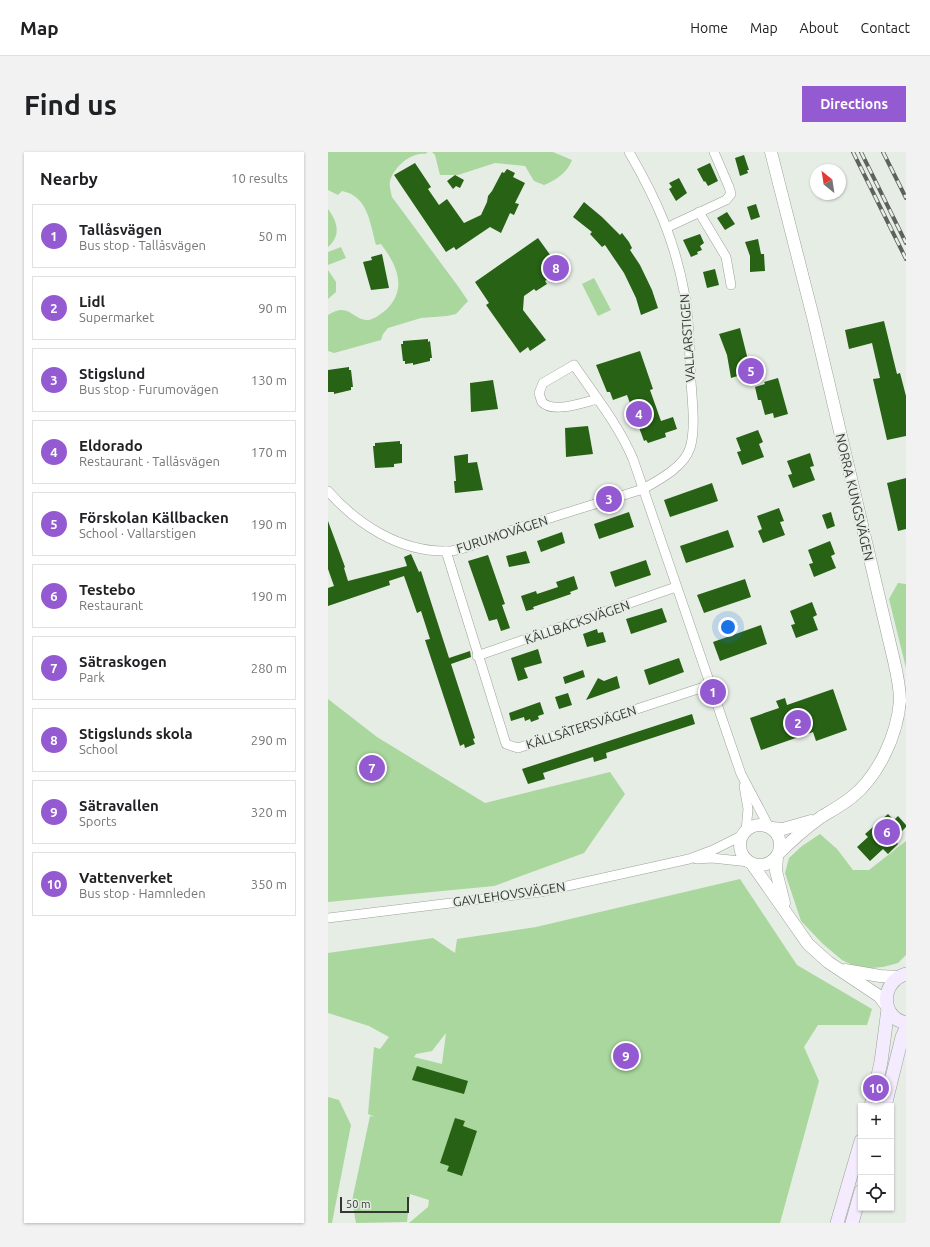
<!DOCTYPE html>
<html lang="en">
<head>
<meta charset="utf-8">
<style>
  :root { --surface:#fff; --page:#f2f2f2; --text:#202124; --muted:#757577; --line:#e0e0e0; --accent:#945ad2 }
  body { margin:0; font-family:Ubuntu,sans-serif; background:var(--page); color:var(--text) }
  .controls { position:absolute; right:12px; bottom:12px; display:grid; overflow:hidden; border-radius:0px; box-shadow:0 1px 3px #0004 }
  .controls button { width:36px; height:36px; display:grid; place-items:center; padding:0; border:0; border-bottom:1px solid var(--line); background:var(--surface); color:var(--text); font:20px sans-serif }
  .compass { position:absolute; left:482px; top:12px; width:36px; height:36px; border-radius:50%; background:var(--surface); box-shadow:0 1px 3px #0004; rotate:330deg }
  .scale { position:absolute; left:12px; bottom:10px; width:69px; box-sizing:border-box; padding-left:4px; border:2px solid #353734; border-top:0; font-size:11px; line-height:14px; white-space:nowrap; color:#353734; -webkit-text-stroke:3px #e6ede5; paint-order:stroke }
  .you { position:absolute; left:400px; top:475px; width:14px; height:14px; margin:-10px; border:3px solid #fff; border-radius:50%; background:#1a73e8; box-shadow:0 0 0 6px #1a73e833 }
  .badge { display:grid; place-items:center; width:26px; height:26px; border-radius:50%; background:var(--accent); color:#fff; font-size:13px; font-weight:700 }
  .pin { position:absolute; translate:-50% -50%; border:2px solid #fff; box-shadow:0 1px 4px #0006 }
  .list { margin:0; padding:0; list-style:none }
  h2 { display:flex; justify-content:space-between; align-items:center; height:52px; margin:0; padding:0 16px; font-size:17px }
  h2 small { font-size:13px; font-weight:400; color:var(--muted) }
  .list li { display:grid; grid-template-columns:26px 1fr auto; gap:12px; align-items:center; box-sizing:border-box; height:64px; margin:0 8px 8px; padding:0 8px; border:1px solid var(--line); border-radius:0px }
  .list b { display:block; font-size:15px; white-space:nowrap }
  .list p { margin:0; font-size:13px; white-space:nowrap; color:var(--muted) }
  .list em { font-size:13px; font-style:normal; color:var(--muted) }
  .icon { flex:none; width:22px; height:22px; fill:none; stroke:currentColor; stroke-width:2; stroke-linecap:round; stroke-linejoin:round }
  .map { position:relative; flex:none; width:578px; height:1071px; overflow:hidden; border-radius:0px }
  header { display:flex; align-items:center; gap:24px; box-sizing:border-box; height:56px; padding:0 20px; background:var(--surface); border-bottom:1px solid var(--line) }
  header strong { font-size:19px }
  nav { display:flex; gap:22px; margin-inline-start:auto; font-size:14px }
  .intro { display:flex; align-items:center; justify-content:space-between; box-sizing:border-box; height:96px; padding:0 24px }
  h1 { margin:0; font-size:28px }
  .button { padding:10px 18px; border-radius:0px; background:var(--accent); color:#fff; font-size:14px; font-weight:700 }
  main { display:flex; gap:24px; padding:0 24px }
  aside { flex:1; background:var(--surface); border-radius:0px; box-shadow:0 1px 3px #0004 }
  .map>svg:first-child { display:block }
</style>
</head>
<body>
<header>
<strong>Map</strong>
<nav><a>Home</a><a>Map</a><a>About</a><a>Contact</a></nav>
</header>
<div class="intro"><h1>Find us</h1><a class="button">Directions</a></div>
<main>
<aside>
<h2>Nearby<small>10 results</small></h2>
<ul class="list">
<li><span class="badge">1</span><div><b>Tallåsvägen</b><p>Bus stop · Tallåsvägen</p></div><em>50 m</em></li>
<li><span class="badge">2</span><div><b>Lidl</b><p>Supermarket</p></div><em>90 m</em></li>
<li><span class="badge">3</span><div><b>Stigslund</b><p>Bus stop · Furumovägen</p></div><em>130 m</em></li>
<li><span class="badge">4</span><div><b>Eldorado</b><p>Restaurant · Tallåsvägen</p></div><em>170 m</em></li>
<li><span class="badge">5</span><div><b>Förskolan Källbacken</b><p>School · Vallarstigen</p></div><em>190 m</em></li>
<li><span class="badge">6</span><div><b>Testebo</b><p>Restaurant</p></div><em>190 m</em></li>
<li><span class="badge">7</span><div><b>Sätraskogen</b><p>Park</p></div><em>280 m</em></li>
<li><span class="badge">8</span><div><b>Stigslunds skola</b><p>School</p></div><em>290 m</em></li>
<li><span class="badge">9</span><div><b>Sätravallen</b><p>Sports</p></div><em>320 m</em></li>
<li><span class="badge">10</span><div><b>Vattenverket</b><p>Bus stop · Hamnleden</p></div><em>350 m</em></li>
</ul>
</aside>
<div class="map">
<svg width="578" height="1071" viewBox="0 0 578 1071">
  <rect width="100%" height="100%" fill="#e6ede5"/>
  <g fill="#aad79e" fill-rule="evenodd">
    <path d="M 0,0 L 100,0 L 97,2 C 83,0 66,15 62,29 C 61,34 63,40 64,45 L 132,137 L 140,149 L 128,162 L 119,164 L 93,166 L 60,176 L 55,182 L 53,188 L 6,201 L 0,199 L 0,163 C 21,149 25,169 40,168 C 45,168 54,161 58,158 C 80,137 69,113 53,92 L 48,93 C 42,71 40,44 14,39 L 10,43 L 0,38 Z"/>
    <path d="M 104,0 L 225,0 L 244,8 C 240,20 227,29 216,33 L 206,29 L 197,14 L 167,11 L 130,23 L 112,23 L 107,3 Z"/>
    <path d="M 0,57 C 10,70 13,84 0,95 Z"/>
    <path d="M 13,95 L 18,106 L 0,113 L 0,100 Z"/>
    <path d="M 0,118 L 8,130 L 8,140 L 0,147 Z"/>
    <path d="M 266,126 L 283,158 L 270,164 L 254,132 Z"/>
    <path d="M 570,431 L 578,432 L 578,516 L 561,447 Z"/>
    <path d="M 0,547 L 49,585 L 157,651 L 282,620 L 297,642 L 256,701 L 166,734 L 0,750 Z"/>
    <path d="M 492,682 L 509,697 L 525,718 L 541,718 L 578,689 L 578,803 L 570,811 L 555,815 L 532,817 L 514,808 L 495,792 L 473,769 L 457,721 L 461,706 L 474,694 Z"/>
    <path d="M 412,727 L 469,813 L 544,857 L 539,873 L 490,873 L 476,895 L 491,929 L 452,1071 L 81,1071 L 100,1055 L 101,1048 L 82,1042 L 79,1070 L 28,1071 L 24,1049 L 42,964 L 47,965 L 40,962 L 46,895 L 52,897 L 61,885 L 41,874 L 0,861 L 0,801 L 105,786 L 127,801 L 129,787 L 208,775 ZM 118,881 L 114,912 L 86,905 L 88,902 L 104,899 Z"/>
    <path d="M 0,945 L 11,948 L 23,973 L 4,1071 L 0,1071 Z"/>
  </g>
  <g fill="#276215">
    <path d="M 416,3 L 421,18 L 419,18 L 420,21 L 412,24 L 407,6 Z"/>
    <path d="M 87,11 L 103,35 L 100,37 L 111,53 L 119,47 L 136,71 L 153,63 L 159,50 L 160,44 L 164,39 L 174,20 L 176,21 L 179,17 L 187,21 L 185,25 L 197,31 L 187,51 L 191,52 L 186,63 L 182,61 L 173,81 L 162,75 L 128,98 L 126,95 L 118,100 L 66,23 Z"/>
    <path d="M 382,11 L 390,29 L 380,34 L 377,29 L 376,30 L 369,17 Z"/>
    <path d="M 127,23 L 136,28 L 132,36 L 128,34 L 125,37 L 119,29 Z"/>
    <path d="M 351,26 L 359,41 L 348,49 L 341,37 L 344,35 L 341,31 Z"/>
    <path d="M 256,50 L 274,65 L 292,83 L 294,81 L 301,90 L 304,96 L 302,98 L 312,113 L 324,138 L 330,156 L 313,163 L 308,146 L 296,121 L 277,93 L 274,95 L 262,82 L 264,80 L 245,65 Z"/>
    <path d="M 428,52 L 432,65 L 423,68 L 419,55 Z"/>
    <path d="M 399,60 L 407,72 L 397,78 L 389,66 Z"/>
    <path d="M 372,82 L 376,91 L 372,94 L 374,98 L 369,100 L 370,102 L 363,105 L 355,88 Z"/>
    <path d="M 210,86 L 233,118 L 217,129 L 219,132 L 208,139 L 206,137 L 196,144 L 195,158 L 218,188 L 202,199 L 200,195 L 192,201 L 158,153 L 161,151 L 147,130 Z"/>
    <path d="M 430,87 L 433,102 L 436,102 L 437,119 L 422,120 L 422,104 L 417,90 Z"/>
    <path d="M 54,102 L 61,136 L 43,138 L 35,110 L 44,108 L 43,105 Z"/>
    <path d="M 387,117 L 391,133 L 379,136 L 375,120 Z"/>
    <path d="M 556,169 L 569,222 L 572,221 L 578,244 L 578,284 L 559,288 L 545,227 L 552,226 L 544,191 L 521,197 L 517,178 Z"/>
    <path d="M 412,176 L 423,220 L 403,226 L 399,203 L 391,182 Z"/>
    <path d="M 100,187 L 100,190 L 102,189 L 104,206 L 102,206 L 102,209 L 85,213 L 85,211 L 77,212 L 77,209 L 75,209 L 73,192 L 75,192 L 75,189 Z"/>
    <path d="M 312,199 L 325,237 L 322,238 L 333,269 L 345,265 L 349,277 L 337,281 L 338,285 L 320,291 L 318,288 L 316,289 L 299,243 L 285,248 L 282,240 L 279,240 L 268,213 Z"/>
    <path d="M 21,215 L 21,218 L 23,218 L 25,235 L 23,235 L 23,238 L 6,242 L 6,240 L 0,240 L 0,218 Z"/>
    <path d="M 450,226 L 460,262 L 446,266 L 445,261 L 437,263 L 433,248 L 430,248 L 427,235 L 437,232 L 436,230 Z"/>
    <path d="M 165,228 L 170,257 L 143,260 L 142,231 Z"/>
    <path d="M 260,274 L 265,302 L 238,305 L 237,276 Z"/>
    <path d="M 430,278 L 435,290 L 431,292 L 436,305 L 414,313 L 409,300 L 413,299 L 408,286 Z"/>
    <path d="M 72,289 L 72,292 L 74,292 L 74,311 L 66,312 L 66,315 L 47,316 L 45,294 L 47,294 L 47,291 Z"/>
    <path d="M 482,301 L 486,314 L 482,315 L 487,328 L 465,336 L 460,323 L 464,322 L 459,309 Z"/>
    <path d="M 140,302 L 140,311 L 149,310 L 155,338 L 127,341 L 126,329 L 128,329 L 126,304 Z"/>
    <path d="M 578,326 L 578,377 L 570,379 L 559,331 Z"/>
    <path d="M 384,331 L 390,349 L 342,365 L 336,348 Z"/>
    <path d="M 451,356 L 456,369 L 452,370 L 457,383 L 435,391 L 430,379 L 434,377 L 429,364 Z"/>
    <path d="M 301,360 L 306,375 L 271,387 L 266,372 Z"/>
    <path d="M 503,360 L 507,374 L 499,377 L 494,363 Z"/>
    <path d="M 0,369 L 17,415 L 16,416 L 20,429 L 79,414 L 76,405 L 83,402 L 91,420 L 93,419 L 121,506 L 142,499 L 143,505 L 123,512 L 147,586 L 145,587 L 147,592 L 137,596 L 136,592 L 132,594 L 97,488 L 102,487 L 93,459 L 89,461 L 76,424 L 61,429 L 62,433 L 59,434 L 0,454 L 0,436 L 6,434 L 0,417 Z"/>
    <path d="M 400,378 L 406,395 L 358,411 L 352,394 Z"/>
    <path d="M 234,380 L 237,391 L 213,400 L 209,389 Z"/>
    <path d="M 502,389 L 507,402 L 503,404 L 508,416 L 486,425 L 481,412 L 485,411 L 480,398 Z"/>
    <path d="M 198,399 L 202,411 L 181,415 L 178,404 Z"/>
    <path d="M 160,403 L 177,452 L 174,453 L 182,476 L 173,479 L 169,467 L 161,469 L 140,409 Z"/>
    <path d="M 318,408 L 323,423 L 287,435 L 282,420 Z"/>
    <path d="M 246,424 L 250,437 L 242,440 L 243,442 L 205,455 L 206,457 L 198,459 L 193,444 L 208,439 L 209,442 L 230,435 L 228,430 Z"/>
    <path d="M 417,427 L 423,445 L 376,461 L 369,443 Z"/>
    <path d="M 484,450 L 489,463 L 485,465 L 490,478 L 468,486 L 463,473 L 467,472 L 462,459 Z"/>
    <path d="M 334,456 L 339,470 L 303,482 L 298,467 Z"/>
    <path d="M 433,473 L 439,492 L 392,509 L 385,490 Z"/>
    <path d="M 269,477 L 270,481 L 275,480 L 278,490 L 259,495 L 255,482 Z"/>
    <path d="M 210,497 L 214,511 L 196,516 L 200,526 L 190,529 L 183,506 Z"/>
    <path d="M 351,506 L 356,520 L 321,533 L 316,518 Z"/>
    <path d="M 255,518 L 257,525 L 237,532 L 235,525 Z"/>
    <path d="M 289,524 L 292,536 L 258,548 L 270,526 L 276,529 Z"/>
    <path d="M 505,537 L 519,578 L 488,589 L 485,580 L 433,598 L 422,566 L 451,556 L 448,549 L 457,546 L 459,553 Z"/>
    <path d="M 240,541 L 244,553 L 231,557 L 227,545 Z"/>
    <path d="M 212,550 L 216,562 L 210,564 L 211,567 L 203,570 L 202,567 L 197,569 L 196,565 L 183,569 L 181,561 Z"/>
    <path d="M 364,562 L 367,572 L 278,601 L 279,606 L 266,610 L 265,605 L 215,621 L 217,627 L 200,632 L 194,617 Z"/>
    <path d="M 560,662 L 566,668 L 570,664 L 578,673 L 578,675 L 566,687 L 570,692 L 560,702 L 555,697 L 542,709 L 529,695 L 540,685 L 537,682 Z"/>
    <path d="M 89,914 L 140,929 L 136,942 L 84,928 Z"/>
    <path d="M 127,966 L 137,969 L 135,974 L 149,979 L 134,1024 L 119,1019 L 121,1014 L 112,1011 Z"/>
  </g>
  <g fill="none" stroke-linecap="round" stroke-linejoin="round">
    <defs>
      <g id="minor">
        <path d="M 371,60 L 398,105 L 403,133"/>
        <path d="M 340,75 L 398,48 L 403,42 L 401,35 L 386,0"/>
        <path d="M 270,247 C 257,250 225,262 214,250 C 213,248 212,244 211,241 L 215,231 L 246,213 C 267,244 290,272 305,307 L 413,622 L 441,675"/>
        <path d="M 0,339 C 29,372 72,400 118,399 C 137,399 155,388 173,382 C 220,366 268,352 315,337 C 331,328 356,315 362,296 C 368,277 364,248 363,229 C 361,202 362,170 357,144 C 347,89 329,48 301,0"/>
        <path d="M 118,399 L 178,592 L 190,596 L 382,533"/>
        <path d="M 149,504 L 348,435"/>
        <path d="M 416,634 L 420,657 L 418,679"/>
        <path d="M 368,707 L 384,706 L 421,710"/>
        <path d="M 0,766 L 212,740 L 361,707 L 385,698 L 415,683"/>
      </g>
      <g id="tertiary">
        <path d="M 443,0 L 486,169 L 566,509 C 569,522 572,535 572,549 C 569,583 551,623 524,645 C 514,653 503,659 493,665 C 478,676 464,688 451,701"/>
        <circle cx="432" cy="693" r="20"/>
        <path d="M 444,676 L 455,677 L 483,669"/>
        <path d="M 449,705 L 448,719 L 456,751"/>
        <path d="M 424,712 L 480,792 L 500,810 L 551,844 L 558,853"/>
        <path d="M 517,818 L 552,824 L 570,825"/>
      </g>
      <g id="secondary">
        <path d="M 578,822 C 553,829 551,865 578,871"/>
        <path d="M 543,954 L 553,910 L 560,857"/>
        <path d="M 557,954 L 574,885 L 578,877"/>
        <path d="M 509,1071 L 533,989"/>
        <path d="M 524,1071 L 533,1039"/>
      </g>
    </defs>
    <use href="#minor" stroke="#9ca29a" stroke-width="10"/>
    <use href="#tertiary" stroke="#9ca29a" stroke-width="13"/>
    <use href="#secondary" stroke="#9ca29a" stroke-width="14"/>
    <use href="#minor" stroke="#fff" stroke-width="9"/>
    <use href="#tertiary" stroke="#fff" stroke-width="12"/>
    <use href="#secondary" stroke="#f4ecfe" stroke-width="13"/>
    <defs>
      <g id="rail">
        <path d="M 525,0 L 578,107"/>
        <path d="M 533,0 L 578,91"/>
        <path d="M 555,0 L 578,46"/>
      </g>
    </defs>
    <use href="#rail" stroke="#5e615d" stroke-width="4"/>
    <use href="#rail" stroke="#e6ede5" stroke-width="2.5" stroke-dasharray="8" stroke-linecap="butt"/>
  </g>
  <g text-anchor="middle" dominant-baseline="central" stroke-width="4" stroke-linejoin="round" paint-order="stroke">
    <g font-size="13" fill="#353734" stroke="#e6ede5">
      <text transform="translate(359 186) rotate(-94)">VALLARSTIGEN</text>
      <text transform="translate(527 345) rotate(77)">NORRA KUNGSVÄGEN</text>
      <text transform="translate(174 382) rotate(-18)">FURUMOVÄGEN</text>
      <text transform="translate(249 470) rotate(-19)">KÄLLBACKSVÄGEN</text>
      <text transform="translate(253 575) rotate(-18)">KÄLLSÄTERSVÄGEN</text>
      <text transform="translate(181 742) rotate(-8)">GAVLEHOVSVÄGEN</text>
    </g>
  </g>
</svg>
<div class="controls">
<button>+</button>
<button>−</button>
<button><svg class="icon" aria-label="locate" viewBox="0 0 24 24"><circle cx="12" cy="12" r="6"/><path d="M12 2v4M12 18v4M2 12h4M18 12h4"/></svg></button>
</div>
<svg class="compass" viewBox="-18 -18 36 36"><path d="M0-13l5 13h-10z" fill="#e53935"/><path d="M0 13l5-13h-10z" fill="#757577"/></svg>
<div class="scale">50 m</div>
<div class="you"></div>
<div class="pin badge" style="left:385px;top:540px">1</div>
<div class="pin badge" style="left:470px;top:571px">2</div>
<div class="pin badge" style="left:281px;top:347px">3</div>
<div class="pin badge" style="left:311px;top:262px">4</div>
<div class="pin badge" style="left:423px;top:219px">5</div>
<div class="pin badge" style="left:559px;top:680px">6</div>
<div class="pin badge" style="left:44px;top:616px">7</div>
<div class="pin badge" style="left:228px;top:116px">8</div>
<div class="pin badge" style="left:298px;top:904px">9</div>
<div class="pin badge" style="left:548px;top:936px">10</div>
</div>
</main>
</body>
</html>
